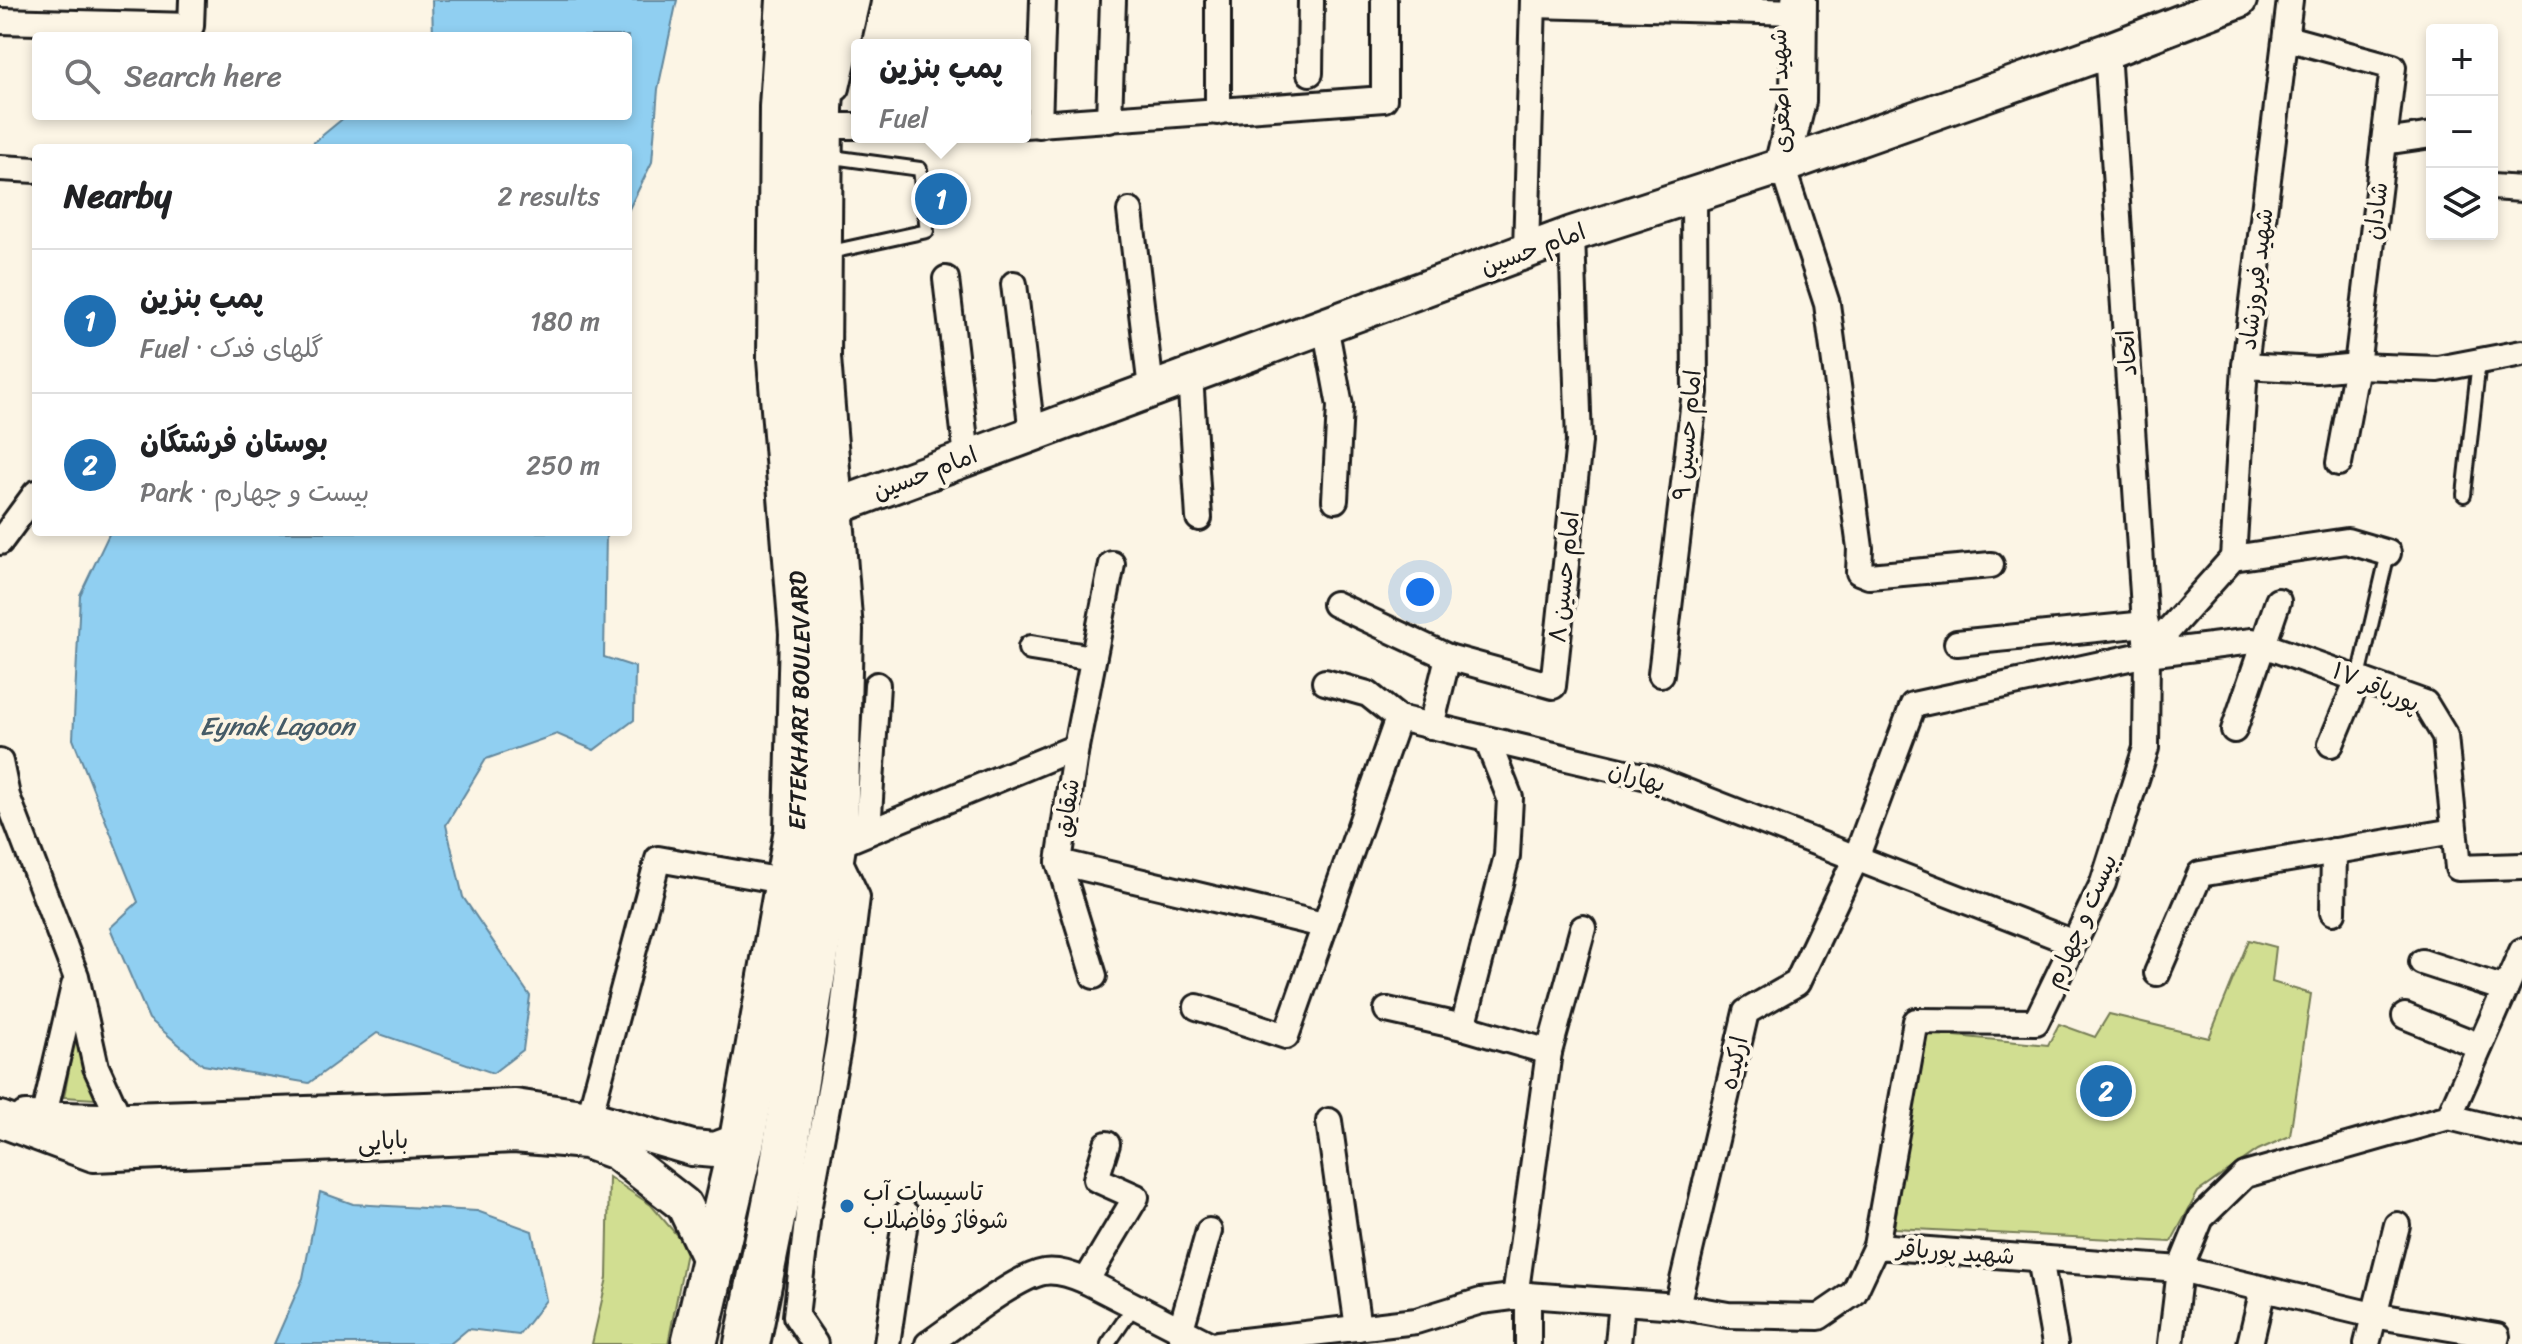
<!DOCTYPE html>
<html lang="en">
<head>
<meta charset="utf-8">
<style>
  :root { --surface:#fff; --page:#f2f2f2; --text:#202124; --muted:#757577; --line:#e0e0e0; --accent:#1f6fb2 }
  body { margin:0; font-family:Sriracha,"Playpen Sans Arabic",sans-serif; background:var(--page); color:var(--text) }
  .controls { position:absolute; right:24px; top:24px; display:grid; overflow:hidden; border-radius:8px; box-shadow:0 4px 12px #0003 }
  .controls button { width:72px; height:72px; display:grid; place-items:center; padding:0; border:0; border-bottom:2px solid var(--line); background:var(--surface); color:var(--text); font:40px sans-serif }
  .you { position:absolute; left:1420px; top:592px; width:28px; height:28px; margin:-20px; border:6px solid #fff; border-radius:50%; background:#1a73e8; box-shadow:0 0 0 12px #1a73e833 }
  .badge { display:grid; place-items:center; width:52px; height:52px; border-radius:50%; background:var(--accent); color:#fff; font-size:26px; font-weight:700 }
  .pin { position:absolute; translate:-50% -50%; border:4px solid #fff; box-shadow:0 2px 8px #0006 }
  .popup { position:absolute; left:851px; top:39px; width:180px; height:104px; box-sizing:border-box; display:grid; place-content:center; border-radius:8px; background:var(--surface); filter:drop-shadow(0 2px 6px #0005); font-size:26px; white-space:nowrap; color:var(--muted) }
  .popup b { font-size:30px; color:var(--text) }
  .popup::after { content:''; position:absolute; left:50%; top:100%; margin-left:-16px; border:16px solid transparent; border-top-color:var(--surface) }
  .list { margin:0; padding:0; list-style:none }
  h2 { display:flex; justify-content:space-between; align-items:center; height:104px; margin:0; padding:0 32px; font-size:34px }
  h2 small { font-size:26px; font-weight:400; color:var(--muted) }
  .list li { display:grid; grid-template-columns:52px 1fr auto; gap:24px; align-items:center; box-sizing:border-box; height:144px; padding:0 32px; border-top:2px solid var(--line) }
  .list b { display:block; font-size:30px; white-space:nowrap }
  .list p { margin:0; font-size:26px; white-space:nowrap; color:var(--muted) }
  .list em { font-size:26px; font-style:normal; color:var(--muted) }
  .icon { flex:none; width:44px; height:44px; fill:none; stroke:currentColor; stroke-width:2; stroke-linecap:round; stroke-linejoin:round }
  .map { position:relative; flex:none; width:2522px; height:1344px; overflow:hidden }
  .search { position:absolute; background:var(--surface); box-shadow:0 4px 12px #0003; left:32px; top:32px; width:600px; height:88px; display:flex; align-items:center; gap:20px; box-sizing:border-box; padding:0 28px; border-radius:8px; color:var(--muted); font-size:30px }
  .panel { position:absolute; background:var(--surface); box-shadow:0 4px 12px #0003; left:32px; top:144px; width:600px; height:392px; border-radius:8px }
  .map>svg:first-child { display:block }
</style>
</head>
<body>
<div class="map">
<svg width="2522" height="1344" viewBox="0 0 2522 1344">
  <rect width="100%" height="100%" fill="#fcf5e5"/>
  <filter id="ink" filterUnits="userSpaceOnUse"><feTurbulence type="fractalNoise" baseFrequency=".0125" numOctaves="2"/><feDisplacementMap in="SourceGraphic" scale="16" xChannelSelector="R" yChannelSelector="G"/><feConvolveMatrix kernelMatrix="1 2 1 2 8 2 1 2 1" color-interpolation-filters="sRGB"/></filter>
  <g filter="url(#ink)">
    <g fill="#d1de91" stroke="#767d56" stroke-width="2">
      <path d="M 2249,940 L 2276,947 L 2272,982 L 2311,994 L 2290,1136 L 2258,1150 L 2198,1192 L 2171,1242 L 1894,1228 L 1924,1033 L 2048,1045 L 2059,1024 L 2095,1037 L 2109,1014 L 2209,1038 Z"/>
      <path d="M 78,1021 L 95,1099 L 64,1097 Z"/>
      <path d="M 609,1177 L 651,1205 L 687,1247 L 668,1344 L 592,1344 L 607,1278 Z"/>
    </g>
    <g fill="#90cff1" stroke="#62879c" stroke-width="2">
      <path d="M 432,0 L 677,0 L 658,89 L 652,162 L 628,211 L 628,148 L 307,148 L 346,116 L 628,116 L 628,36 L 433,36 Z"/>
      <path d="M 110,532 L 606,532 L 604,657 L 635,667 L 634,720 L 594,750 L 557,734 L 486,759 L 446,825 L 463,897 L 530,996 L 523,1050 L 493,1073 L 377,1033 L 309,1083 L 203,1065 L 149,1019 L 110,928 L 138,902 L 73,739 L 80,595 Z"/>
      <path d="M 320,1192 L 353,1204 L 477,1211 L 532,1231 L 546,1300 L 519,1335 L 468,1329 L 450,1344 L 274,1344 L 303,1278 Z"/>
    </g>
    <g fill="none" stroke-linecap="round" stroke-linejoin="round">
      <defs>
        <g id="lane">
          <path d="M 825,156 L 920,169 L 927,231 L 826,253"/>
          <path d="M 2464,495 L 2479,361"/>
          <path d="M 2359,677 L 2388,553"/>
          <path d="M 1108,1344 L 1136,1303"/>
        </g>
        <g id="street">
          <path d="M 1533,5 L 1799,12"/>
          <path d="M 0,21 L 191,26 L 192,0"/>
          <path d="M 2287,38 L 2393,67 L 2357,366 L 2339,463"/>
          <path d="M 1310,73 L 1311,0"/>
          <path d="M 837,88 L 857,0"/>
          <path d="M 1218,112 L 1218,0"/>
          <path d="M 1109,120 L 1113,0"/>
          <path d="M 1025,125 L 1384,99 L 1384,0"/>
          <path d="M 1039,125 L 1043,0"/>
          <path d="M 820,126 L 857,126"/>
          <path d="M 2384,142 L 2432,135"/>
          <path d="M 1782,166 L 1827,304 L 1860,548 L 1859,572 L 1869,576 L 1991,565"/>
          <path d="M 0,168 L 36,170"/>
          <path d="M 2492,187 L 2522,189"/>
          <path d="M 1130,211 L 1151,389"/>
          <path d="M 1526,251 L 1533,0"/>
          <path d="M 946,279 L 967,457"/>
          <path d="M 1014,284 L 1032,433"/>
          <path d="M 1325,325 L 1340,406 L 1335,500"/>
          <path d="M 2245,366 L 2316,370 L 2357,366 L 2438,369 L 2522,353"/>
          <path d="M 1190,375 L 1199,518"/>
          <path d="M 0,542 L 36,493"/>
          <path d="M 2233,558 L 2245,366 L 2290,0"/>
          <path d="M 1335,604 L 1448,657 L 1553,686 L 1579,442 L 1572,234"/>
          <path d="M 1957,643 L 2146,624"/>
          <path d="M 1031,648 L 1093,658"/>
          <path d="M 2147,654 L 2233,558 L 2347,541 L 2388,553"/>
          <path d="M 1661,674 L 1695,392 L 1694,194"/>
          <path d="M 1325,682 L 1368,694 L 1398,718 L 1651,778 L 2074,943"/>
          <path d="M 1431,726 L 1448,657"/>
          <path d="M 2234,730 L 2278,601"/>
          <path d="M 2331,744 L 2359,677"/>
          <path d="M 0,762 L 7,796 L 76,976 L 96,1067 L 120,1120"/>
          <path d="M 868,832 L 877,685"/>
          <path d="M 1059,862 L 1323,925"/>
          <path d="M 2333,912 L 2334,851"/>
          <path d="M 2422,962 L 2505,989"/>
          <path d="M 2157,973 L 2200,874 L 2454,831"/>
          <path d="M 1094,976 L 1059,862 L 1076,747 L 1112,564"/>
          <path d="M 1197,1007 L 1286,1036 L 1398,718"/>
          <path d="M 1387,1010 L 1463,1027 L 1507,856 L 1510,798 L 1487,740"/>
          <path d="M 2405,1016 L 2480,1046"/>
          <path d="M 1463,1027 L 1549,1052"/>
          <path d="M 2449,1117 L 2522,1135"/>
          <path d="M 589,1118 L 658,859 L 788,882"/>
          <path d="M 43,1119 L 74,986"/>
          <path d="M 1329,1121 L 1358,1328"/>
          <path d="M 1876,1246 L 1916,1021 L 2036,1022 L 2103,883 L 2146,748 L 2147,654 L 2107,51"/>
          <path d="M 2040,1258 L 2055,1344"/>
          <path d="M 1086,1281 L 1136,1197 L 1096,1179 L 1107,1144"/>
          <path d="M 1528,1295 L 1528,1344"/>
          <path d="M 1515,1297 L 1549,1052 L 1583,928"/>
          <path d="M 1677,1306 L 1746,1012 L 1797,983 L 1856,858 L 1913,705 L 2147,654 L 2252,641 L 2425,703 L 2445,736 L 2458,868 L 2522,866"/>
          <path d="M 1180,1332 L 1209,1231"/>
          <path d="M 815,1344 L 796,1316 L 809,1205 L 839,1042 L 857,897 L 833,847 L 1076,747"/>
          <path d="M 887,1344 L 906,1214"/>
          <path d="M 928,1344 C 955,1326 1015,1277 1044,1272 C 1058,1270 1072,1275 1086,1281 L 1209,1344"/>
          <path d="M 1218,1344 L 1416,1321 L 1481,1301 L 1528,1295 L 1677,1306 L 1728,1315 L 1819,1317 L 1854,1293 L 1876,1246 L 2180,1269 L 2373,1315 L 2497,1336 L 2495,1344"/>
          <path d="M 1618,1344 L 1622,1302"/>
          <path d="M 2171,1344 L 2180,1269 L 2201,1218 L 2245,1175 L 2449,1117 L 2522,951"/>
          <path d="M 2250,1344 L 2263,1289"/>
          <path d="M 2367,1344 L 2397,1225"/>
        </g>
        <g id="secondary">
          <path d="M 1782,166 L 1798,101 L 1799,0"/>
          <path d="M 830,509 L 1572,234 L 1782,166 L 2107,51 L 2239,0"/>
          <path d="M 0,1119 L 94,1154 L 514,1135 L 586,1141 L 616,1152 L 684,1205 L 713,1266"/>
          <path d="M 26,1119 L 99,1121 L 515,1107 L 589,1118 L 692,1148 L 715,1150 L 742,1140"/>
        </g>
        <g id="highway">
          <path id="s1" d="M 694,1344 L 742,1140 L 797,830 L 802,633 L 780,359 L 782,107 L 789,0"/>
          <path d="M 747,1344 L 782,1169 L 835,833 L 840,630 L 818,358 L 820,108 L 827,0"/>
        </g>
      </defs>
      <use href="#lane" stroke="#1c1c1c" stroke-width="18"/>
      <use href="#street" stroke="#1c1c1c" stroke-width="30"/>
      <use href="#secondary" stroke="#1c1c1c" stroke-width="40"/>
      <use href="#highway" stroke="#1c1c1c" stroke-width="50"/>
      <use href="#lane" stroke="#fcf5e5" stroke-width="12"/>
      <use href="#street" stroke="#fcf5e5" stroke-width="24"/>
      <use href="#secondary" stroke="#fcf5e5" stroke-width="34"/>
      <use href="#highway" stroke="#fcf5e5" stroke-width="44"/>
    </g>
  </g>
  <circle fill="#1f6fb2" stroke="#fcf5e5" stroke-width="3" cx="847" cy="1206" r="8"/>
  <g text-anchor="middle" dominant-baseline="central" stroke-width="8" stroke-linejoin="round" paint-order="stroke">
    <g font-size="24" fill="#1c1c1c" stroke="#fcf5e5">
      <text transform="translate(1780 91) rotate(-92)">شهید اصغری</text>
      <text transform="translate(2376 211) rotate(-83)">شادان</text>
      <text transform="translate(1533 249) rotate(-20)">امام حسین</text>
      <text transform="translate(2256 279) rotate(-83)">شهید فیروزشاد</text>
      <text transform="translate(2127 353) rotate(-94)">اتحاد</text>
      <text transform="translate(1687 435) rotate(-85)">امام حسین ۹</text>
      <text transform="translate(925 473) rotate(-21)">امام حسین</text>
      <text transform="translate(1564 577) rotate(-84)">امام حسین ۸</text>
      <text transform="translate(2376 687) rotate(23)">پورباقر ۱۷</text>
      <text stroke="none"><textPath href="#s1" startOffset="654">EFTEKHARI BOULEVARD</textPath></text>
      <text transform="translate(1637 777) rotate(16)">بهاران</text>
      <text transform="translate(1067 808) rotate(-82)">شقایق</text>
      <text transform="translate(2081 921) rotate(-66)">بیست و چهارم</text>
      <text transform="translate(1734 1063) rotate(-77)">ارکیده</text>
      <text transform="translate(383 1141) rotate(-3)">بابایی</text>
      <text transform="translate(1956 1252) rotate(4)">شهید پورباقر</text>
    </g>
    <g font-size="24" fill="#1c1c1c" stroke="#fcf5e5" text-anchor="start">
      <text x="863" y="1192">تاسیسات آب<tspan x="863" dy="28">شوفاژ وفاضلاب</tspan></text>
    </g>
    <g font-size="26" font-style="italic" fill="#455b67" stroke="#fcf5e5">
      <text x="277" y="726">Eynak Lagoon</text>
    </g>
  </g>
</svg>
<div class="controls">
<button>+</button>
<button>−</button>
<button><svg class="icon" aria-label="layers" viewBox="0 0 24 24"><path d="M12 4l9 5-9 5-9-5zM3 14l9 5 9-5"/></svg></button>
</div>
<div class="you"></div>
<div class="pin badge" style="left:941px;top:199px">1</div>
<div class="popup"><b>پمپ بنزین</b>Fuel</div>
<div class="pin badge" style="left:2106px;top:1091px">2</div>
<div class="search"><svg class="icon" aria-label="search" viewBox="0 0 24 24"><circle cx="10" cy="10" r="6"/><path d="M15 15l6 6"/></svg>Search here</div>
<section class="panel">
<h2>Nearby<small>2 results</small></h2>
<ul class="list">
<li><span class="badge">1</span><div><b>پمپ بنزین</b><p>Fuel · گلهای فدک</p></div><em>180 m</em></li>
<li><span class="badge">2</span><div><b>بوستان فرشتگان</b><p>Park · بیست و چهارم</p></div><em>250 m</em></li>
</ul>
</section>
</div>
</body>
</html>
